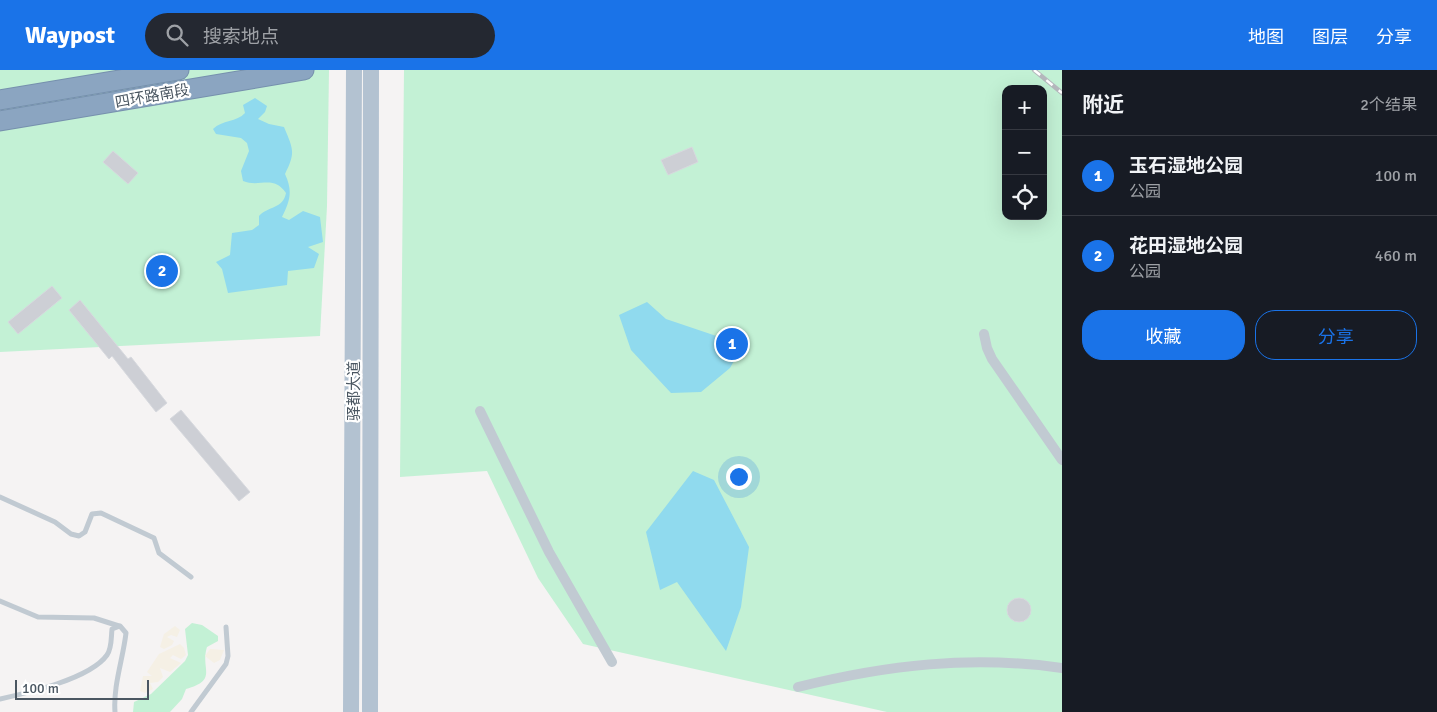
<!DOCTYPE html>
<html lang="zh">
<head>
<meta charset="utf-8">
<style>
  :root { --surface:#171b24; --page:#242831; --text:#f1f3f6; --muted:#9ea1a6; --line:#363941; --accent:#1a73e8 }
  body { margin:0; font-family:Signika,"Noto Sans SC",sans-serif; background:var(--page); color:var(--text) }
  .controls { position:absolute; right:15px; top:15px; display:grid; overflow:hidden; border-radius:10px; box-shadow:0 5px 20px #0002 }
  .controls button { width:45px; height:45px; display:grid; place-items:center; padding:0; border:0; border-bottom:1px solid var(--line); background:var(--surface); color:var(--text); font:25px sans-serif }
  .scale { position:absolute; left:15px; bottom:12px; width:134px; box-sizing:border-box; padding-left:5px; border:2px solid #4a5661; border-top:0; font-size:14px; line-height:18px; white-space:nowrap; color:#4a5661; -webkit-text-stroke:4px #fff; paint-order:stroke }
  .you { position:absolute; left:738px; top:406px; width:18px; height:18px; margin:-12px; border:4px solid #fff; border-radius:50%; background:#1a73e8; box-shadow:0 0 0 8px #1a73e833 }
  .badge { display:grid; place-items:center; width:32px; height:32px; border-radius:50%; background:var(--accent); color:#fff; font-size:16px; font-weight:700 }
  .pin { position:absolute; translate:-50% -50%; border:2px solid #fff; box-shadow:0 1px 5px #0006 }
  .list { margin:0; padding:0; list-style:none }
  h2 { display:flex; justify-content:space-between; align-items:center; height:65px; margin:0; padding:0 20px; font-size:21px }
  h2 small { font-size:16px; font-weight:400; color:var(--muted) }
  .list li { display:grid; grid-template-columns:32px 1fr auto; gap:15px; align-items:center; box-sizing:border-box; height:80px; padding:0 20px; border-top:1px solid var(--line) }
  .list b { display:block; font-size:19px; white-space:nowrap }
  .list p { margin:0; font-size:16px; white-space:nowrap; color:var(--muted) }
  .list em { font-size:16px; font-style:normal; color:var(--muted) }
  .actions { display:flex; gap:10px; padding:15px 20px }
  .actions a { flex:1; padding:11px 0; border:1px solid var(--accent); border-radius:20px; text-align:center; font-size:18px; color:var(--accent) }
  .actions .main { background:var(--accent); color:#fff }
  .icon { flex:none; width:28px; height:28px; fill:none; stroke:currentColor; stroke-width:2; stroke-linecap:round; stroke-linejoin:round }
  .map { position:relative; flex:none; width:1062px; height:642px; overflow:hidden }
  header { display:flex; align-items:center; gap:30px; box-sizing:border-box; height:70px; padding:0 25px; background:var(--accent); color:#fff }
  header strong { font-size:24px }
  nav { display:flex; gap:28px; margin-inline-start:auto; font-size:18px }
  .search { width:350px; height:45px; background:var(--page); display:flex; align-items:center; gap:12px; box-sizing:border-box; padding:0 18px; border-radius:28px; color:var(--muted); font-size:19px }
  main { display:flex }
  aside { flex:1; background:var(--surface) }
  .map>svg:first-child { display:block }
</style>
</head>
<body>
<header>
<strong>Waypost</strong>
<div class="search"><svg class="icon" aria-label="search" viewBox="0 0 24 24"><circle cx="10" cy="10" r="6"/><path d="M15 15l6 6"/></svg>搜索地点</div>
<nav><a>地图</a><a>图层</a><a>分享</a></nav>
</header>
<main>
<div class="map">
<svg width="1062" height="642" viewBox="0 0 1062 642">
  <rect width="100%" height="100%" fill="#f5f3f3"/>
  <g fill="#c3f1d5" fill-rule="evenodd">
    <path d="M 0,0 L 329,0 L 327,136 L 320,266 L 0,282 Z"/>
    <path d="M 404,0 L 1062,0 L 1062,642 L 887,642 L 583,574 L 538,508 L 487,401 L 400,407 ZM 1006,19 L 1043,19 L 1043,146 L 1006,146 Z"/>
    <path d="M 192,553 L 202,555 L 218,566 L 218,571 L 207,577 C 200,599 219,610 186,619 L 182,629 L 170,642 L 133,642 L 134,632 L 151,624 L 185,591 L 188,585 L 185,559 Z"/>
  </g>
  <g fill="#f5f0e5">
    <path d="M 175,556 L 180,560 L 177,567 L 171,565 L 167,567 L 174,571 L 172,575 L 164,579 L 160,577 L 164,564 Z"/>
    <path d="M 180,574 L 184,578 L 186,585 L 181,589 L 173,585 L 170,588 L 181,593 L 170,602 L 160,598 L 163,607 L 158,612 L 150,613 L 153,619 L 145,623 L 140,621 L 143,606 L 152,606 L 147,602 L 159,584 Z"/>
    <path d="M 210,579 L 224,580 L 220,590 L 214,593 L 205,586 Z"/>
  </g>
  <g fill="#90daee">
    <path d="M 255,28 L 267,36 L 265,42 L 258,49 L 269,54 L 284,57 C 293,79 296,82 285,104 C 293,121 290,131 282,147 L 289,150 L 303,141 L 320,147 L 323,172 L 308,177 L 319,184 L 314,198 L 288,201 L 287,215 L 228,223 L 222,199 L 216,192 L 230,185 L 232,163 L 252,160 L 259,155 L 259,146 C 268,136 283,139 286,123 C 273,104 260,118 243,111 L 241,101 L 249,81 L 247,73 L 241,68 L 216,64 L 213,59 C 222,50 237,52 245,43 L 243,35 Z"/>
    <path d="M 647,232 L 666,249 L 743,275 L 730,298 L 701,322 L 671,323 L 631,280 L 619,245 Z"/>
    <path d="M 693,401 L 714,410 L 749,477 L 741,537 L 726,581 L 677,512 L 660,520 L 646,462 Z"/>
  </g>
  <g fill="#cdcfd5" stroke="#d7d9de">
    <path d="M 692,77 L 698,92 L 668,105 L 661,90 Z"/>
    <path d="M 113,81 L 138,103 L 128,114 L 103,92 Z"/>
    <path d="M 52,216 L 62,228 L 18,264 L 8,252 Z"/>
    <path d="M 80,230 L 128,289 L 131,287 L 167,333 L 156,342 L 112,286 L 109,289 L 69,240 Z"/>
    <path d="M 181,340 L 250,422 L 239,431 L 170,349 Z"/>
    <circle cx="1019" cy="540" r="12"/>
  </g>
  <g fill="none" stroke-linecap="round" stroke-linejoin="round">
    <defs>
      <g id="motorway">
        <path d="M 0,30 L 179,0"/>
        <path d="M 0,51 L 304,0"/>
      </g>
    </defs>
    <use href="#motorway" stroke="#7690ad" stroke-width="21"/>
    <g stroke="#c1cad2" stroke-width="5">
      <path d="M 0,427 L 55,452 L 71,464 L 79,466 L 85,462 L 92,444 L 101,443 L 154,468 L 159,483 L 191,507"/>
      <path d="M 0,531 L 38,547 L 94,548 L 119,556"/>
      <path d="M 0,629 C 27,623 90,609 107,585 C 112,578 111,568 112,559 L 120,556 L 126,563 C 123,589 113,616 115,642"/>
      <path d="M 191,642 L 226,594 L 228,586 L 226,557"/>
    </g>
    <g stroke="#c1cad2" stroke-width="10">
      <path d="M 984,264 L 987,278 L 992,289 L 1062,390"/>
      <path d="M 480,341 L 549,482 L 612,592"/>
      <path d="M 798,617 C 887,595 971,585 1062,598"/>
    </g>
    <g stroke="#b3c2d1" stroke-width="16">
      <path d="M 351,642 L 354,0"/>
      <path d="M 370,642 L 371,0"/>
    </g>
    <use href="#motorway" stroke="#8ba5c1" stroke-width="19"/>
    <defs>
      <path id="rail" d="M 1034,0 L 1062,23"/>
    </defs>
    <use href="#rail" stroke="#b5b8bd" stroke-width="4.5"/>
    <use href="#rail" stroke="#fff" stroke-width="2.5" stroke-dasharray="8" stroke-linecap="butt"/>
  </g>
  <g text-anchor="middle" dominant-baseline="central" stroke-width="4.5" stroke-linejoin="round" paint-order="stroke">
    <g font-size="15" fill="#4a5661" stroke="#fff">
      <text transform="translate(152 26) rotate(-10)">四环路南段</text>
      <text transform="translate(354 321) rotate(-90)">驿都大道</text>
    </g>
  </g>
</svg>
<div class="controls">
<button>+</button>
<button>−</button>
<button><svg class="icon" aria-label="locate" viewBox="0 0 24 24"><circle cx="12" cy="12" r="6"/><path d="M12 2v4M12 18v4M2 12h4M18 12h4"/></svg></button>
</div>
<div class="scale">100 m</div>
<div class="you"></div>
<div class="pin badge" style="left:732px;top:274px">1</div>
<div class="pin badge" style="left:162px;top:201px">2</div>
</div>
<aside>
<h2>附近<small>2个结果</small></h2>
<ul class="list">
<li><span class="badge">1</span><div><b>玉石湿地公园</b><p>公园</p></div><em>100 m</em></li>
<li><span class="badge">2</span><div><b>花田湿地公园</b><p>公园</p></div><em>460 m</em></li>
</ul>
<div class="actions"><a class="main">收藏</a><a>分享</a></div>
</aside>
</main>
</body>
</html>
